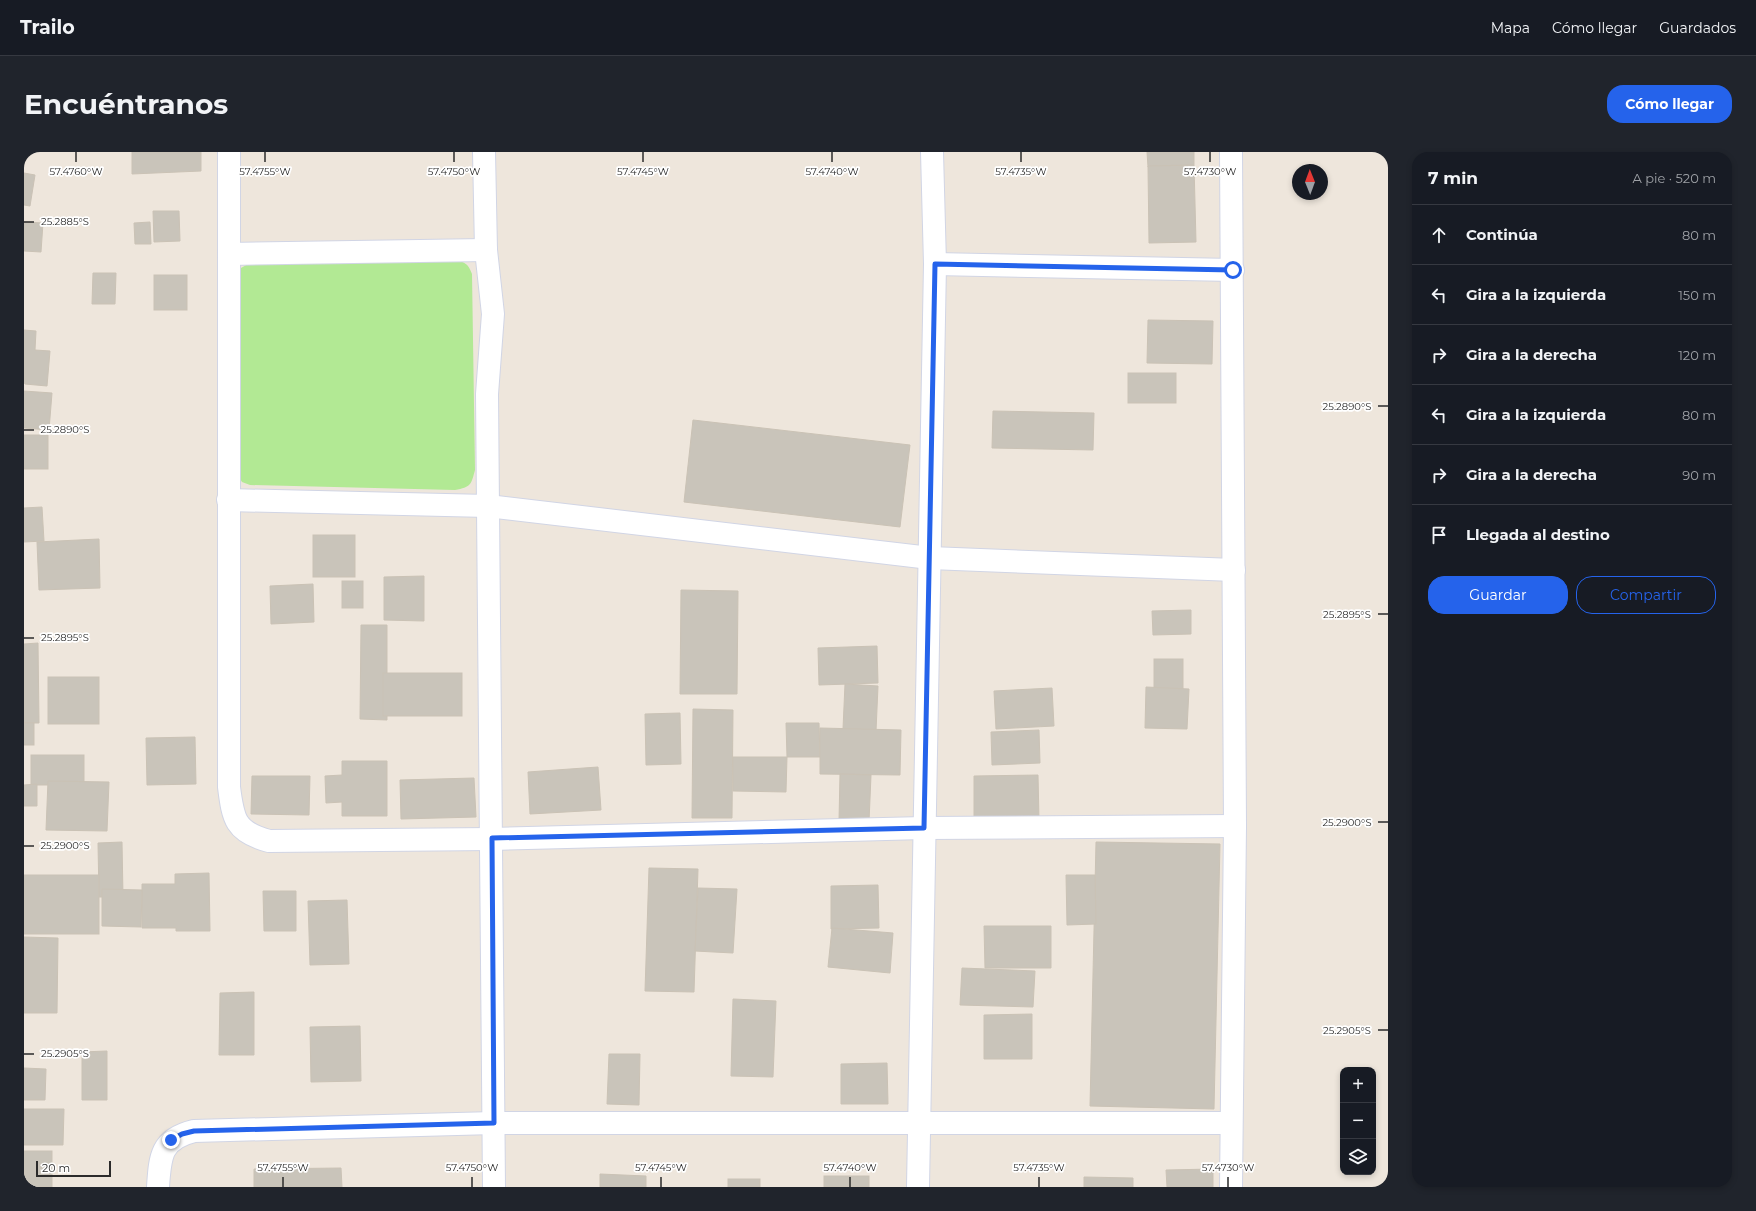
<!DOCTYPE html>
<html lang="es">
<head>
<meta charset="utf-8">
<style>
  :root { --surface:#171b24; --page:#20242c; --text:#f1f3f6; --muted:#9ea1a6; --line:#363941; --accent:#2563eb }
  body { margin:0; font-family:Montserrat,sans-serif; background:var(--page); color:var(--text) }
  .controls { position:absolute; right:12px; bottom:12px; display:grid; overflow:hidden; border-radius:8px; box-shadow:0 2px 6px #0003 }
  .controls button { width:36px; height:36px; display:grid; place-items:center; padding:0; border:0; border-bottom:1px solid var(--line); background:var(--surface); color:var(--text); font:20px sans-serif }
  .compass { position:absolute; left:1268px; top:12px; width:36px; height:36px; border-radius:50%; background:var(--surface); box-shadow:0 2px 6px #0003; rotate:359deg }
  .scale { position:absolute; left:12px; bottom:10px; width:75px; box-sizing:border-box; padding-left:4px; border:2px solid #2b2b2b; border-top:0; font-size:11px; line-height:14px; white-space:nowrap; color:#2b2b2b; -webkit-text-stroke:3px #fff; paint-order:stroke }
  .stop { position:absolute; width:12px; height:12px; margin:-9px; border:3px solid #2563eb; border-radius:50%; background:#fff }
  .stop.end { background:#2563eb; border-color:#fff; box-shadow:0 1px 4px #0008 }
  .list { margin:0; padding:0; list-style:none }
  h2 { display:flex; justify-content:space-between; align-items:center; height:52px; margin:0; padding:0 16px; font-size:17px }
  h2 small { font-size:13px; font-weight:400; color:var(--muted) }
  .list li { display:grid; grid-template-columns:26px 1fr auto; gap:12px; align-items:center; box-sizing:border-box; height:60px; padding:0 16px; border-top:1px solid var(--line) }
  .list b { display:block; font-size:15px; white-space:nowrap }
  .list em { font-size:13px; font-style:normal; color:var(--muted) }
  .actions { display:flex; gap:8px; padding:12px 16px }
  .actions a { flex:1; padding:9px 0; border:1px solid var(--accent); border-radius:16px; text-align:center; font-size:14px; color:var(--accent) }
  .actions .main { background:var(--accent); color:#fff }
  .icon { flex:none; width:22px; height:22px; fill:none; stroke:currentColor; stroke-width:2; stroke-linecap:round; stroke-linejoin:round }
  .map { position:relative; flex:none; width:1364px; height:1035px; overflow:hidden; border-radius:16px }
  header { display:flex; align-items:center; gap:24px; box-sizing:border-box; height:56px; padding:0 20px; background:var(--surface); border-bottom:1px solid var(--line) }
  header strong { font-size:19px }
  nav { display:flex; gap:22px; margin-inline-start:auto; font-size:14px }
  .intro { display:flex; align-items:center; justify-content:space-between; box-sizing:border-box; height:96px; padding:0 24px }
  h1 { margin:0; font-size:28px }
  .button { padding:10px 18px; border-radius:16px; background:var(--accent); color:#fff; font-size:14px; font-weight:700 }
  main { display:flex; gap:24px; padding:0 24px }
  aside { flex:1; background:var(--surface); border-radius:16px; box-shadow:0 2px 6px #0003 }
  .map>svg:first-child { display:block }
</style>
</head>
<body>
<header>
<strong>Trailo</strong>
<nav><a>Mapa</a><a>Cómo llegar</a><a>Guardados</a></nav>
</header>
<div class="intro"><h1>Encuéntranos</h1><a class="button">Cómo llegar</a></div>
<main>
<div class="map">
<svg width="1364" height="1035" viewBox="0 0 1364 1035">
  <rect width="100%" height="100%" fill="#eee6dc"/>
  <path fill="#b2e994" d="M 435,109 C 443,111 445,114 448,122 L 451,318 C 447,333 447,335 431,338 L 226,333 L 218,330 L 215,325 L 214,122 L 217,116 L 224,112 Z"/>
  <g fill="#c9c4ba" stroke="#cac2b5">
    <path d="M 108,0 L 177,0 L 177,19 L 108,22 Z"/>
    <path d="M 1123,0 L 1170,0 L 1170,13 L 1124,15 Z"/>
    <path d="M 1170,13 L 1172,90 L 1125,91 L 1124,14 Z"/>
    <path d="M 0,21 L 11,23 L 6,54 L 0,53 Z"/>
    <path d="M 129,59 L 155,59 L 156,89 L 130,90 Z"/>
    <path d="M 0,70 L 19,71 L 17,100 L 0,99 Z"/>
    <path d="M 126,70 L 127,92 L 111,92 L 110,71 Z"/>
    <path d="M 69,121 L 92,121 L 91,152 L 68,152 Z"/>
    <rect x="130" y="123" width="33" height="35"/>
    <path d="M 1124,168 L 1189,169 L 1188,212 L 1123,211 Z"/>
    <path d="M 0,178 L 12,179 L 11,198 L 26,199 L 23,234 L 1,232 L 0,230 Z"/>
    <rect x="1104" y="221" width="48" height="30"/>
    <path d="M 0,239 L 28,241 L 25,278 L 0,276 Z"/>
    <path d="M 969,259 L 1070,261 L 1069,298 L 968,296 Z"/>
    <path d="M 669,268 L 886,293 L 876,375 L 660,350 Z"/>
    <rect x="0" y="283" width="24" height="34"/>
    <path d="M 18,355 L 20,389 L 0,390 L 0,356 Z"/>
    <rect x="289" y="383" width="42" height="42"/>
    <path d="M 75,387 L 76,436 L 15,438 L 13,390 Z"/>
    <path d="M 400,424 L 400,469 L 360,468 L 360,425 Z"/>
    <rect x="318" y="429" width="21" height="27"/>
    <path d="M 289,432 L 290,470 L 247,472 L 246,434 Z"/>
    <path d="M 657,438 L 714,439 L 713,542 L 656,542 Z"/>
    <path d="M 1167,458 L 1167,482 L 1129,483 L 1128,459 Z"/>
    <path d="M 337,473 L 363,473 L 363,568 L 336,567 Z"/>
    <path d="M 14,491 L 15,571 L 0,571 L 0,492 Z"/>
    <path d="M 853,494 L 854,531 L 795,533 L 794,496 Z"/>
    <rect x="1130" y="507" width="29" height="31"/>
    <rect x="359" y="521" width="79" height="43"/>
    <rect x="24" y="525" width="51" height="47"/>
    <path d="M 821,532 L 854,534 L 852,579 L 819,577 Z"/>
    <path d="M 1122,535 L 1165,537 L 1163,577 L 1121,576 Z"/>
    <path d="M 1028,536 L 1030,574 L 972,577 L 970,539 Z"/>
    <path d="M 669,557 L 709,558 L 708,666 L 668,666 Z"/>
    <path d="M 656,561 L 657,612 L 622,613 L 621,562 Z"/>
    <rect x="0" y="571" width="10" height="22"/>
    <path d="M 762,571 L 795,571 L 796,605 L 763,605 Z"/>
    <path d="M 796,576 L 877,578 L 876,623 L 796,622 Z"/>
    <path d="M 1015,578 L 1016,611 L 968,613 L 967,580 Z"/>
    <path d="M 171,585 L 172,632 L 123,633 L 122,586 Z"/>
    <rect x="7" y="603" width="53" height="30"/>
    <path d="M 709,605 L 763,605 L 762,640 L 709,639 Z"/>
    <path d="M 318,609 L 363,609 L 363,664 L 318,664 L 318,650 L 302,651 L 301,624 L 318,623 Z"/>
    <path d="M 574,615 L 577,658 L 506,662 L 504,620 Z"/>
    <path d="M 816,622 L 847,623 L 845,670 L 815,669 Z"/>
    <path d="M 1014,623 L 1015,668 L 950,668 L 950,624 Z"/>
    <path d="M 228,624 L 286,624 L 285,663 L 227,662 Z"/>
    <path d="M 450,626 L 452,665 L 377,667 L 376,628 Z"/>
    <path d="M 24,629 L 85,630 L 83,679 L 22,678 Z"/>
    <path d="M 13,632 L 13,654 L 0,654 L 0,633 Z"/>
    <path d="M 98,690 L 99,745 L 75,745 L 74,691 Z"/>
    <path d="M 1072,690 L 1196,692 L 1190,957 L 1066,954 Z"/>
    <path d="M 625,716 L 674,717 L 670,840 L 621,839 Z"/>
    <path d="M 185,721 L 186,779 L 152,779 L 152,776 L 118,776 L 118,732 L 151,732 L 151,722 Z"/>
    <rect x="0" y="723" width="75" height="59"/>
    <path d="M 1042,723 L 1071,723 L 1072,772 L 1043,773 Z"/>
    <path d="M 854,733 L 855,776 L 807,777 L 807,734 Z"/>
    <path d="M 674,736 L 713,737 L 709,801 L 671,799 Z"/>
    <path d="M 78,737 L 118,738 L 117,775 L 78,774 Z"/>
    <path d="M 239,739 L 272,739 L 272,779 L 240,779 Z"/>
    <path d="M 323,748 L 325,812 L 286,813 L 284,749 Z"/>
    <path d="M 960,774 L 1027,774 L 1027,816 L 961,816 Z"/>
    <path d="M 808,776 L 869,781 L 866,821 L 804,815 Z"/>
    <path d="M 0,785 L 34,786 L 33,861 L 0,861 Z"/>
    <path d="M 938,816 L 1011,819 L 1009,855 L 936,853 Z"/>
    <path d="M 230,840 L 230,903 L 195,903 L 196,841 Z"/>
    <path d="M 709,847 L 752,849 L 749,925 L 707,924 Z"/>
    <path d="M 1008,862 L 1008,907 L 960,907 L 960,863 Z"/>
    <path d="M 336,874 L 337,929 L 287,930 L 286,875 Z"/>
    <path d="M 83,899 L 83,948 L 58,948 L 58,900 Z"/>
    <path d="M 585,902 L 616,902 L 615,953 L 583,952 Z"/>
    <path d="M 863,911 L 864,952 L 817,952 L 817,912 Z"/>
    <path d="M 0,916 L 22,917 L 21,948 L 0,948 Z"/>
    <path d="M 0,957 L 40,957 L 39,993 L 0,993 Z"/>
    <rect x="0" y="999" width="28" height="36"/>
    <path d="M 317,1016 L 318,1035 L 230,1035 L 230,1017 Z"/>
    <path d="M 1189,1017 L 1189,1035 L 1143,1035 L 1142,1018 Z"/>
    <path d="M 576,1022 L 622,1024 L 622,1035 L 576,1035 Z"/>
    <rect x="800" y="1024" width="45" height="11"/>
    <path d="M 1060,1025 L 1109,1026 L 1109,1035 L 1060,1035 Z"/>
    <rect x="704" y="1027" width="32" height="8"/>
  </g>
  <g fill="none" stroke-linecap="round" stroke-linejoin="round">
    <defs>
      <g id="street">
        <path d="M 205,0 L 205,635 C 209,667 211,680 245,689 L 468,687 L 900,676 L 1211,674"/>
        <path d="M 460,0 L 462,98 L 469,162 L 463,242 L 470,1035"/>
        <path d="M 1207,0 L 1211,674 L 1207,1035"/>
        <path d="M 205,102 L 462,98"/>
        <path d="M 911,112 L 1209,118"/>
        <path d="M 204,348 L 464,354 L 906,406 L 1210,418"/>
        <path d="M 134,1035 C 136,1004 137,987 170,979 L 470,971 L 1207,971"/>
        <path d="M 894,1035 L 911,112 L 908,0"/>
      </g>
    </defs>
    <use href="#street" stroke="#d1d5e5" stroke-width="24"/>
    <use href="#street" stroke="#fff" stroke-width="22"/>
  </g>
  <g fill="none" stroke-linecap="round" stroke-linejoin="round">
    <path stroke="#2563eb" stroke-width="5" d="M 147,988 L 158,982 L 170,979 L 470,971 L 468,686 L 900,676 L 911,112 L 1209,118"/>
  </g>
  <path fill="none" stroke="#2b2b2b" stroke-width="1.5" d="M 52,0 L 52,10M 241,0 L 241,10M 430,0 L 430,10M 619,0 L 619,10M 808,0 L 808,10M 997,0 L 997,10M 1186,0 L 1186,10M 0,70 L 10,70M 1354,254 L 1364,254M 0,278 L 10,278M 1354,462 L 1364,462M 0,486 L 10,486M 1354,670 L 1364,670M 0,694 L 10,694M 1354,878 L 1364,878M 0,902 L 10,902M 259,1025 L 259,1035M 448,1025 L 448,1035M 637,1025 L 637,1035M 826,1025 L 826,1035M 1015,1025 L 1015,1035M 1204,1025 L 1204,1035"/>
  <g font-size="10" text-anchor="middle" fill="#2b2b2b" stroke="#fff" stroke-width="3.5" stroke-linejoin="round" paint-order="stroke">
    <text x="52" y="23">57.4760°W</text>
    <text x="241" y="23">57.4755°W</text>
    <text x="430" y="23">57.4750°W</text>
    <text x="619" y="23">57.4745°W</text>
    <text x="808" y="23">57.4740°W</text>
    <text x="997" y="23">57.4735°W</text>
    <text x="1186" y="23">57.4730°W</text>
    <text x="41" y="73">25.2885°S</text>
    <text x="1323" y="258">25.2890°S</text>
    <text x="41" y="281">25.2890°S</text>
    <text x="1323" y="466">25.2895°S</text>
    <text x="41" y="489">25.2895°S</text>
    <text x="1323" y="674">25.2900°S</text>
    <text x="41" y="697">25.2900°S</text>
    <text x="1323" y="882">25.2905°S</text>
    <text x="41" y="905">25.2905°S</text>
    <text x="259" y="1019">57.4755°W</text>
    <text x="448" y="1019">57.4750°W</text>
    <text x="637" y="1019">57.4745°W</text>
    <text x="826" y="1019">57.4740°W</text>
    <text x="1015" y="1019">57.4735°W</text>
    <text x="1204" y="1019">57.4730°W</text>
  </g>
</svg>
<div class="controls">
<button>+</button>
<button>−</button>
<button><svg class="icon" aria-label="layers" viewBox="0 0 24 24"><path d="M12 4l9 5-9 5-9-5zM3 14l9 5 9-5"/></svg></button>
</div>
<svg class="compass" viewBox="-18 -18 36 36"><path d="M0-13l5 13h-10z" fill="#e53935"/><path d="M0 13l5-13h-10z" fill="#9ea1a6"/></svg>
<div class="scale">20 m</div>
<div class="stop" style="left:1209px;top:118px"></div>
<div class="stop end" style="left:147px;top:988px"></div>
</div>
<aside>
<h2>7 min<small>A pie · 520 m</small></h2>
<ul class="list">
<li><svg class="icon" aria-label="ahead" viewBox="0 0 24 24"><path d="M12 20V5M6 11l6-6 6 6"/></svg><div><b>Continúa</b></div><em>80 m</em></li>
<li><svg class="icon" aria-label="left" viewBox="0 0 24 24"><path d="M17 20v-9H6M10 6l-5 5 5 5"/></svg><div><b>Gira a la izquierda</b></div><em>150 m</em></li>
<li><svg class="icon" aria-label="right" viewBox="0 0 24 24"><path d="M7 20v-9h11M14 6l5 5-5 5"/></svg><div><b>Gira a la derecha</b></div><em>120 m</em></li>
<li><svg class="icon" aria-label="left" viewBox="0 0 24 24"><path d="M17 20v-9H6M10 6l-5 5 5 5"/></svg><div><b>Gira a la izquierda</b></div><em>80 m</em></li>
<li><svg class="icon" aria-label="right" viewBox="0 0 24 24"><path d="M7 20v-9h11M14 6l5 5-5 5"/></svg><div><b>Gira a la derecha</b></div><em>90 m</em></li>
<li><svg class="icon" aria-label="arrive" viewBox="0 0 24 24"><path d="M6 21V4h12l-3 4 3 4H6"/></svg><div><b>Llegada al destino</b></div></li>
</ul>
<div class="actions"><a class="main">Guardar</a><a>Compartir</a></div>
</aside>
</main>
</body>
</html>
